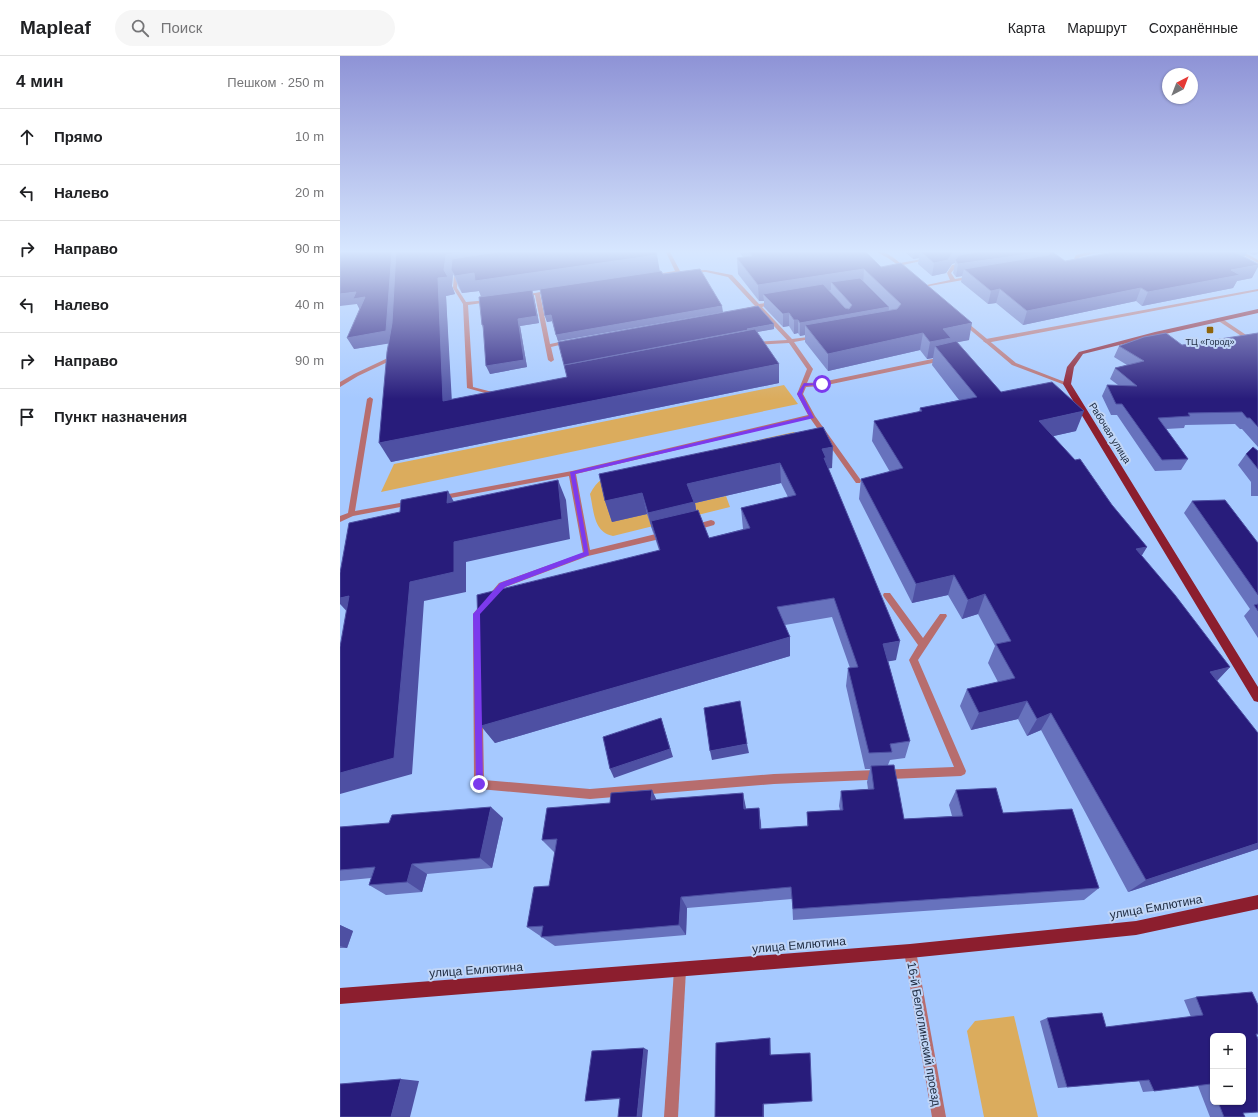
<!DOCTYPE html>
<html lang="ru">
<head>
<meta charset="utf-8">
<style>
  :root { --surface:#fff; --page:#f6f6f6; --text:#202124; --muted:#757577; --line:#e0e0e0 }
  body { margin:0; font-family:Helvetica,sans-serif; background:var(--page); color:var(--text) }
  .controls { position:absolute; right:12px; bottom:12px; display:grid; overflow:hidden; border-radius:6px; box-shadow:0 1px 3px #0004 }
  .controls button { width:36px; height:36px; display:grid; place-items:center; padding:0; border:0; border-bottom:1px solid var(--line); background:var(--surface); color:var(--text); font:20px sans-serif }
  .compass { position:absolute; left:822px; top:12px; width:36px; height:36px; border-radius:50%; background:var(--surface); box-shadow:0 1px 3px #0004; rotate:42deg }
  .stop { position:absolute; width:12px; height:12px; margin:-9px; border:3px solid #7c3aed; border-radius:50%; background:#fff }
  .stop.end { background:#7c3aed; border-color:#fff; box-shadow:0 1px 4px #0008 }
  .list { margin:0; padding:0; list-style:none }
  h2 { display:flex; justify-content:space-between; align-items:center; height:52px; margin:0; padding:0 16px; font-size:17px }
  h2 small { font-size:13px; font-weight:400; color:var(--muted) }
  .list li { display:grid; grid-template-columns:26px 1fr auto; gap:12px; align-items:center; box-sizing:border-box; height:56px; padding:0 16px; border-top:1px solid var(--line) }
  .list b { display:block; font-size:15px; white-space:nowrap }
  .list em { font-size:13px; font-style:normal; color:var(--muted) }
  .icon { flex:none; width:22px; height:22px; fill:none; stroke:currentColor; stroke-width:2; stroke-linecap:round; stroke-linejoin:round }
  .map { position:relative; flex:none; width:918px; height:1061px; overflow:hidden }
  header { display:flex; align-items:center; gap:24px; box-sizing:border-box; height:56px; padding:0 20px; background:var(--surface); border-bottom:1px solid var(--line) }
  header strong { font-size:19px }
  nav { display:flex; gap:22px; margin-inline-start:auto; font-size:14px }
  .search { width:280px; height:36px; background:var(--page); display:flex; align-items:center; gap:10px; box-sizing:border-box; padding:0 14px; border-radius:22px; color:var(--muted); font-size:15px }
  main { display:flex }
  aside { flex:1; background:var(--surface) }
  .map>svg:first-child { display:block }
</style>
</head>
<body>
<header>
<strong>Mapleaf</strong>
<div class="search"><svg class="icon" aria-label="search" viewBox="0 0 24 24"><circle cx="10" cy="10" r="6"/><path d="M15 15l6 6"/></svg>Поиск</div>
<nav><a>Карта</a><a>Маршрут</a><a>Сохранённые</a></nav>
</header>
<main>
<aside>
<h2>4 мин<small>Пешком · 250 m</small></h2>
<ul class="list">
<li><svg class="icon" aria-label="ahead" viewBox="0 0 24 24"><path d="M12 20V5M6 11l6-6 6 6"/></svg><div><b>Прямо</b></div><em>10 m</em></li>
<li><svg class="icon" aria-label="left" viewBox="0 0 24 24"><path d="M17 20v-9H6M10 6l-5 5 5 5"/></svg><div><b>Налево</b></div><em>20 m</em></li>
<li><svg class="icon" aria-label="right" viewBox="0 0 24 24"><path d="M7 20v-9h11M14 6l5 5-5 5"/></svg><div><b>Направо</b></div><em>90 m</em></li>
<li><svg class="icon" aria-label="left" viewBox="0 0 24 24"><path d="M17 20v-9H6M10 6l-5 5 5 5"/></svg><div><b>Налево</b></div><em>40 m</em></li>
<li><svg class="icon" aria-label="right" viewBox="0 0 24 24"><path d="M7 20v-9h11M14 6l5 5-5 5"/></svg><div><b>Направо</b></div><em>90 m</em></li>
<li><svg class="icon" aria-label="arrive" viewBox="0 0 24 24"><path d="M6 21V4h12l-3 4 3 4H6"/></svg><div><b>Пункт назначения</b></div></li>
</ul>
</aside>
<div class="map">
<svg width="918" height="1061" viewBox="0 0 918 1061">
  <rect width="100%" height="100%" fill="#a6c9ff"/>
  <g fill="#dbac5d">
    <path d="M 444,329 L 458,348 L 41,436 L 54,408 Z"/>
    <path d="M 454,376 L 467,392 L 272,465 L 386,440 L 390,451 L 273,480 C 253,476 254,454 250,438 C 257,424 265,420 278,415 Z"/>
    <path d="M 674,960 L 698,1061 L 644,1061 L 627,975 L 635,965 Z"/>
  </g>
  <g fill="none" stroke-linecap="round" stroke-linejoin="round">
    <g fill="#b76d6e" fill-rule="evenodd">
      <path d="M 325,194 L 329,194 L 340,215 L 366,214 L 392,219 L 419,248 L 437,245 L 437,247 L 422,251 L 452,283 L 476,280 L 476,282 L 454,286 L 473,313 L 467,327 L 482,326 L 602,301 L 605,303 L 602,305 L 482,330 L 466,331 L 463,338 L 475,360 L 520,423 L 521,425 L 520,427 L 516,427 L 470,362 L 236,418 L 250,494 L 324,476 L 328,479 L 324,482 L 248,500 L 165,531 L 141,559 L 144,724 L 250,733 L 434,718 L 614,711 L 569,604 L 578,589 L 544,541 L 543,539 L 544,537 L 550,537 L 583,582 L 600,558 L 606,558 L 607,560 L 578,604 L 626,715 L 625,718 L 621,720 L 434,728 L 250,743 L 139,733 L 135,731 L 134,728 L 133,558 L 159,527 L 243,497 L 229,420 L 100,444 L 98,444 L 96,442 L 98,440 L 232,415 L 468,359 L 457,338 L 467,313 L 449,287 L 412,289 L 412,287 L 414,286 L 447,284 L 417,252 L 397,256 L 397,254 L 415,250 L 388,221 L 366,216 L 338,217 L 311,221 L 311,219 L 335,215 Z"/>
      <path d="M 757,194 L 762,194 L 773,202 L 771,204 L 767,204 L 768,202 L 760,196 L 740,201 L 739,202 L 747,206 L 747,208 L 743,208 L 734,203 L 736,199 Z"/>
      <path d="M 894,194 L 900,194 L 918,204 L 918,207 Z"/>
      <path d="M 624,207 L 626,207 L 626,209 L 616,211 L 611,217 L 615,223 L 632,220 L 634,221 L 634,222 L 584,231 L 582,230 L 610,224 L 607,217 L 612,209 Z"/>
      <path d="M 120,216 L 122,217 L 118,219 L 117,232 L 126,246 L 149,244 L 151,245 L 149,246 L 128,249 L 133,331 L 160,338 L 160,340 L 156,340 L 127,332 L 123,248 L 113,232 L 114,218 Z"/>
      <path d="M 918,233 L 918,235 L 646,287 L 643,285 L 646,283 Z"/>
      <path d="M 210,234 L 212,234 L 212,236 L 200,238 L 210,288 L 229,284 L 232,286 L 211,291 L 214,304 L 211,306 L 208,304 L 195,239 L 182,241 L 180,240 Z"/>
      <path d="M 51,298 L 56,299 L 54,303 L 18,320 L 0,331 L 0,326 L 14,318 L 50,301 Z"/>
      <path d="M 30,341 L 33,343 L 15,455 L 71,445 L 75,447 L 71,449 L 13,460 L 0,466 L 0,460 L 8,457 L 27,343 Z"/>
      <path d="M 371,464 L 374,465 L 375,467 L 374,469 L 353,475 L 349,472 L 350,470 Z"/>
    </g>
    <g fill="#b76d6e" fill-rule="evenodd">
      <path d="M 533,194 C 543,194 552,200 560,207 L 588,202 L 590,203 L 563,209 L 567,213 L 565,214 L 548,202 Z"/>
      <path d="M 877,262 L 881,262 L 918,287 L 918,291 L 877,264 Z"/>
      <path d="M 623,263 L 676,307 L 730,328 L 725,329 L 672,309 L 621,266 L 620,265 Z"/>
      <path d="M 340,908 L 344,910 L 346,914 L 338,1061 L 324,1061 L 334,914 L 336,910 Z"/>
    </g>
    <path fill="#b76d6e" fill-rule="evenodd" d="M 570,889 L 574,891 L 576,895 L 606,1061 L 592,1061 L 564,895 L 566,891 Z"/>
    <g fill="#8c1e2e" fill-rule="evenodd">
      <path d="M 918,253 L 918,257 L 816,280 L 743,298 L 734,311 L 731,328 L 918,631 L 918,646 L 914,645 L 723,328 L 727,311 L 739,296 L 815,276 Z"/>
      <path d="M 918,839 L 918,853 L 796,879 L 570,902 L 0,948 L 0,932 L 570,888 L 796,865 Z"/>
    </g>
  </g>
  <g fill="#6772bd" fill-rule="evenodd">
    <path d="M 398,194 L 524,194 L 541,211 L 629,284 L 617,286 L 661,336 L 736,375 L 713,380 L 772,449 L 807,491 L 801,499 L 890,611 L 877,625 L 918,793 L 788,836 L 701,674 L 687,680 L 678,663 L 631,674 L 620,650 L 627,633 L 658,626 L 648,607 L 655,590 L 638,558 L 622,563 L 608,539 L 572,547 L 519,443 L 521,423 L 550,416 L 532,385 L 534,365 L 579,356 L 580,352 L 619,344 L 592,309 L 593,302 L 587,303 L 580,294 L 488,315 L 465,286 L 465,279 L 460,280 L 458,277 L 454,278 L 449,270 L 443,271 L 424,251 L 424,245 L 419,245 L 398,218 L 397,202 L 403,201 Z"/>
    <path d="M 563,194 L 710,194 L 725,205 L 770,197 L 766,194 L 918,194 L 913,199 L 907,196 L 904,201 L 912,222 L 897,225 L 893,232 L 802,250 L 796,245 L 683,269 L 656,247 L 648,248 L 621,226 L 622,220 L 616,221 L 613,217 L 615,207 L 612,208 L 606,217 L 592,220 L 578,208 L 579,202 L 573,203 Z"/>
    <path d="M 31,195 L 320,216 L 323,218 L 383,256 L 218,285 L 212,265 L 207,266 L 205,260 L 200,234 L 192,235 L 194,241 L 199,267 L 180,270 L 187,311 L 150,318 L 144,275 L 142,269 L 141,241 L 139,235 L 122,237 L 119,232 L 113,218 L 112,230 L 115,238 L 106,240 L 111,344 L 227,321 L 434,268 L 434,273 L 417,276 L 439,327 L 51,406 L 49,287 L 14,293 L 20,254 L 17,248 Z"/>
    <path d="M 918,277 L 918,391 L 902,373 L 900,373 L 895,368 L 845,369 L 844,372 L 826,373 L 848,403 L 841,414 L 815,415 L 777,359 L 771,359 L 762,340 L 767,329 L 778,329 L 770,323 L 775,312 L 787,309 L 774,301 L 779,290 L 842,289 Z"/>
    <path d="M 483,371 L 492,412 L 488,412 L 556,604 L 548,605 L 570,685 L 565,702 L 550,704 L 548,709 L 564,763 L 612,760 L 609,749 L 616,734 L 663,757 L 759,832 L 744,844 L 453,864 L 452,843 L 347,852 L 346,879 L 215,890 L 187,871 L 209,830 L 215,797 L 202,784 L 316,744 L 406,753 L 419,752 L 421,773 L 467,770 L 467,756 L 500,754 L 499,750 L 501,735 L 528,733 L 527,726 L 530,713 L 525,713 L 506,630 L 508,612 L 510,612 L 492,561 L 445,569 L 450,600 L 155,687 L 141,670 L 319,494 L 307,458 L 272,466 L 265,445 ZM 441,427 L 448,441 L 401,452 L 403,473 L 369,482 L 356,454 L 355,447 Z"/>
    <path d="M 918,395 L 918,440 L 911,440 L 911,426 L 898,409 L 906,398 Z"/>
    <path d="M 852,445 L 918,487 L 918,582 L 904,560 L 910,553 L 844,457 Z"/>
    <path d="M 163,762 L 152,812 L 87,818 L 82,836 L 46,839 L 29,829 L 31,822 L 0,825 L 0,771 Z"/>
    <path d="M 0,869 L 13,875 L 7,892 L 0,892 Z"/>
    <path d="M 856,941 L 918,949 L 918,978 L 916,979 L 903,1057 L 905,1061 L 870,1061 L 858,1030 L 814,1035 L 803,1036 L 799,1025 L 718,1032 L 700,965 L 707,962 L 766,971 L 851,961 L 844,944 ZM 873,980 L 903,1046 L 873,1046 Z"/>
    <path d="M 308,994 L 280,1043 L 251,1045 L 245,1045 Z"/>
  </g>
  <g fill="#4e50a3">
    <path d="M 2,194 L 31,194 L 31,197 L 5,201 Z"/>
    <path d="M 54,194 L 58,194 L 52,287 L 14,293 L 7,282 L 52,196 Z"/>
    <path d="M 137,194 L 225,194 L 111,214 L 113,218 L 112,230 L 115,238 L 106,240 L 113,365 L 103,345 L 98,222 L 104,214 L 106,199 Z"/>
    <path d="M 574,194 L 689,194 L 615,204 L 615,207 L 612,208 L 606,217 L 592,220 L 594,207 L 580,195 L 579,202 L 573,203 Z"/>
    <path d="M 887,194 L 908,194 L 904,201 Z"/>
    <path d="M 916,194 L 918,194 L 918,198 L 913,199 Z"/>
    <path d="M 710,195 L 706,208 L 624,213 L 622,220 L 616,221 L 618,208 Z"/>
    <path d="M 317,199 L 320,216 L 192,235 L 194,241 L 199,267 L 180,270 L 187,311 L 150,318 L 146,310 L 178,263 L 142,242 L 139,235 L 122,237 L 115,220 L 134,217 Z"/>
    <path d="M 918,209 L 918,211 L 912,222 L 897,225 L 893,232 L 802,250 L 808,236 L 891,214 Z"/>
    <path d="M 524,213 L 523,229 L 491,226 L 491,234 L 429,244 L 423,238 L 424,245 L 419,245 L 418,229 Z"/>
    <path d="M 801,232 L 796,245 L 683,269 L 687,255 Z"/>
    <path d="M 660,233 L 656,247 L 648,248 L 651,235 Z"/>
    <path d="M 16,236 L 25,241 L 20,254 L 17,248 L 0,250 L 0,238 Z"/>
    <path d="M 382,250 L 383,256 L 218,285 L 216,279 Z"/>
    <path d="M 549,251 L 548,264 L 465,269 L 465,279 L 460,280 L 460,267 Z"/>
    <path d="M 449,257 L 449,270 L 443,271 L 443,258 Z"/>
    <path d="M 211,259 L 213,265 L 207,266 L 205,260 Z"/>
    <path d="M 454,264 L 458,264 L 458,277 L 454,278 Z"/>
    <path d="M 632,267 L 629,284 L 609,288 L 595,290 L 593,302 L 587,303 L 590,286 L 603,273 Z"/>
    <path d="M 434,268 L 434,273 L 407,278 L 407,273 Z"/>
    <path d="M 583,277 L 580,294 L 488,315 L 488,298 Z"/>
    <path d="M 439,308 L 439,327 L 51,406 L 39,387 Z"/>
    <path d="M 744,355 L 736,375 L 692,385 L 699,365 Z"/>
    <path d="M 493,391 L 492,412 L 486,413 L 482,393 Z"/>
    <path d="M 440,407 L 441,427 L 355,447 L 358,466 L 311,465 L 313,477 L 308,457 L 347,428 Z"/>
    <path d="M 218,424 L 226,444 L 230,483 L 126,506 L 126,536 L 84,545 L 72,718 L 0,738 L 0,717 L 70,526 L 114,486 Z"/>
    <path d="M 108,435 L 119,455 L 107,447 Z"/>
    <path d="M 302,437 L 307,458 L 272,466 L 265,445 Z"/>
    <path d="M 807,491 L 795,511 L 796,493 Z"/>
    <path d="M 614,519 L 608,539 L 572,547 L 576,528 Z"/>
    <path d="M 645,538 L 638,558 L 622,563 L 628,544 Z"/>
    <path d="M 9,540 L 13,562 L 0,548 L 0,542 Z"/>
    <path d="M 450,581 L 450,600 L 155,687 L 141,670 Z"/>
    <path d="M 560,585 L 556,604 L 540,607 L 543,588 Z"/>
    <path d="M 890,611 L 873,629 L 870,616 Z"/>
    <path d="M 687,645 L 678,663 L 631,674 L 639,657 Z"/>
    <path d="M 711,657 L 701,674 L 687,680 L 697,663 Z"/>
    <path d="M 321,662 L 333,701 L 274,722 L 270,713 Z"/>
    <path d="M 407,688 L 409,697 L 372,704 L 370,695 Z"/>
    <path d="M 312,734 L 319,749 L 311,744 Z"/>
    <path d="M 403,737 L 406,752 L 406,768 L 404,753 Z"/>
    <path d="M 151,751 L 163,762 L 152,812 L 140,802 Z"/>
    <path d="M 419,752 L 421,767 L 422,787 L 420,773 Z"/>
    <path d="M 918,787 L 918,793 L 788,836 L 806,824 Z"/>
    <path d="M 72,808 L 87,818 L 82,836 L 67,826 Z"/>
    <path d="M 341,841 L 347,852 L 346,879 L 339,869 Z"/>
    <path d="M 0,869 L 13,875 L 7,892 L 0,890 Z"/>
    <path d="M 430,982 L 430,984 L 431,1001 L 430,999 Z"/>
    <path d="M 304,992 L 308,994 L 302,1061 L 297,1061 Z"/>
    <path d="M 61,1023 L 79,1025 L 70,1061 L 51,1061 Z"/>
    <rect x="423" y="1048" width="1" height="13"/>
  </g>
  <g fill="#281c7b" stroke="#4e50a3">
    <path d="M 6,194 L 24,194 L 23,196 L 36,194 L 54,194 L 52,196 L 46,275 L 7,282 L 25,241 L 13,243 L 16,236 L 0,238 L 0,195 Z"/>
    <path d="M 56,194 L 137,194 L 106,199 L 104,214 L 108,221 L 98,222 L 103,345 L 227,321 L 224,309 L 415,273 L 439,308 L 39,387 L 47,296 L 52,267 Z"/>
    <path d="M 169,194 L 315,194 L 317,199 L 135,225 L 134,217 L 115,220 L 111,214 L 112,203 Z"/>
    <path d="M 408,194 L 524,194 L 541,211 L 561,207 L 632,267 L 603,273 L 611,282 L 590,286 L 583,277 L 488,298 L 465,269 L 557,253 L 561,248 L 524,213 L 418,229 L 397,202 L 412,200 Z"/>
    <path d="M 583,194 L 616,194 L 614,194 L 608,204 L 594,207 L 580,195 Z"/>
    <path d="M 649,194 L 710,194 L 725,205 L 785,194 L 891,194 L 918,208 L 918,209 L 891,214 L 900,219 L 808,236 L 801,232 L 687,255 L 660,233 L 651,235 L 624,213 L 709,199 L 710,195 L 618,208 L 615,204 L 619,199 Z"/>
    <path d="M 360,213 L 382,250 L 216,279 L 211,259 L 205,260 L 200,233 L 321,215 L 323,218 Z"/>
    <path d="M 520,222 L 549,251 L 460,267 L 458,264 L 454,264 L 449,257 L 443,258 L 423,238 L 483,228 L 505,252 L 509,253 L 512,249 L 491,226 Z"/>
    <path d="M 192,234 L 197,260 L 178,263 L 184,304 L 146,310 L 143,269 L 142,269 L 139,241 Z"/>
    <path d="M 418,250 L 434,268 L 407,273 L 408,274 L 224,309 L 218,286 Z"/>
    <path d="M 826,277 L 842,289 L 918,277 L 918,371 L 910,362 L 907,362 L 902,356 L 848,357 L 850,360 L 818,362 L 848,403 L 822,404 L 782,348 L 776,348 L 767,329 L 797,330 L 775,312 L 804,305 L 779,290 L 804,281 Z"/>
    <path d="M 616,285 L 661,336 L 712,326 L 744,355 L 699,365 L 735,404 L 740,403 L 772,449 L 807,491 L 796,493 L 835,539 L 890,611 L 870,616 L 918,677 L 918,787 L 806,824 L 711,657 L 697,663 L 687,645 L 639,657 L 627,633 L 675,622 L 656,588 L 671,585 L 645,538 L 628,544 L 614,519 L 576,528 L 521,423 L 563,412 L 534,365 L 582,355 L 580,352 L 637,341 L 595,290 Z"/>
    <path d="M 483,371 L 493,391 L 482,393 L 486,402 L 484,402 L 560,585 L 543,588 L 570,685 L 550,688 L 552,696 L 529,697 L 508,612 L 518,611 L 494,542 L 437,551 L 450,581 L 141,670 L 137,539 L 320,494 L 311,465 L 358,454 L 369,482 L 410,472 L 401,452 L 456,439 L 440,407 L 347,428 L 354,446 L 308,457 L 302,437 L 265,445 L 259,418 Z"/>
    <path d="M 913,391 L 918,395 L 918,413 L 906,398 Z"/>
    <path d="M 218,424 L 222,463 L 114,486 L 114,516 L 70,526 L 54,702 L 0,717 L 0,591 L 9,540 L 0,542 L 0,517 L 9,467 L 60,456 L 61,444 L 108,435 L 107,447 Z"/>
    <path d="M 885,444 L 918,487 L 918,539 L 852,445 Z"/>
    <path d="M 918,548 L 918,555 L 914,549 Z"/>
    <path d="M 400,645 L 407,688 L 370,695 L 364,652 Z"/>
    <path d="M 321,662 L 330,693 L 270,713 L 263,681 Z"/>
    <path d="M 554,709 L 564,763 L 623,760 L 616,734 L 656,732 L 663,757 L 732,753 L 759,832 L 453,853 L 451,831 L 341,841 L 339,869 L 201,881 L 203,870 L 187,871 L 194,831 L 209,830 L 217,783 L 202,784 L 207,752 L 270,747 L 271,737 L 312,734 L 311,744 L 403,737 L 404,753 L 419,752 L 420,773 L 468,770 L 467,756 L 503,754 L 501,735 L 534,733 L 531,710 Z"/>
    <path d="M 151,751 L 140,802 L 72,808 L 67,826 L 29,829 L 35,811 L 0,814 L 0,771 L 49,767 L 52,759 Z"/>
    <path d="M 912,936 L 918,949 L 918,978 L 916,978 L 918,983 L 918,1056 L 903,1057 L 905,1061 L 884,1061 L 878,1046 L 903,1046 L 903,980 L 873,980 L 873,1034 L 871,1028 L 814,1035 L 809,1024 L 727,1031 L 707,962 L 762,957 L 766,971 L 863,959 L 856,941 Z"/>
    <path d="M 430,982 L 430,999 L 470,997 L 472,1045 L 423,1048 L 423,1061 L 375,1061 L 376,987 Z"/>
    <path d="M 304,992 L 297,1061 L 278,1061 L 280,1042 L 245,1045 L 252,995 Z"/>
    <path d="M 61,1023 L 51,1061 L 0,1061 L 0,1028 Z"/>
  </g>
  <linearGradient id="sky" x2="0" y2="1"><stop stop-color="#8e93d6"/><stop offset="0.57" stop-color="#d7e7ff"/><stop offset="1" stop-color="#d7e7ff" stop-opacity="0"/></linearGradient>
  <rect width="918" height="343" fill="url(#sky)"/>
  <path fill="#7c3aed" d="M 464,327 L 484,328 L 465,330 L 462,338 L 474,362 L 235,418 L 249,499 L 165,531 L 140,558 L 143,728 L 139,732 L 136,731 L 133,558 L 160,527 L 244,496 L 230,416 L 469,360 L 457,338 Z"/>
  <rect fill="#8f650c" stroke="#c1d6f7" stroke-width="1.5" x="866" y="270" width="8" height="8" rx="2"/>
  <g text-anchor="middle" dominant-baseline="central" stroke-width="4" stroke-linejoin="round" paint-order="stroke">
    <g font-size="9" fill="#1d2a3f" stroke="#c1d6f7">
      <text x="870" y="286">ТЦ «Город»</text>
    </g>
    <g font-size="10" fill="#1d2a3f" stroke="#c1d6f7">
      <text transform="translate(770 377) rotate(58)">Рабочая улица</text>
    </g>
    <g font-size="12" fill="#1d2a3f" stroke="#c1d6f7">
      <text transform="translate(816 851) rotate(-10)">улица Емлютина</text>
      <text transform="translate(459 889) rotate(-5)">улица Емлютина</text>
      <text transform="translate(136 914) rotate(-4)">улица Емлютина</text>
      <text transform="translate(584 978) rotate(80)">16-й Белоглинский проезд</text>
    </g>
  </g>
</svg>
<div class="controls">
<button>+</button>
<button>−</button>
</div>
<svg class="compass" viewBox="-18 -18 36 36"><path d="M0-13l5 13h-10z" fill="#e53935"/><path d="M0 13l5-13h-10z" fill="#757577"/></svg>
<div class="stop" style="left:482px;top:328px"></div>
<div class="stop end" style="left:139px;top:728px"></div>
</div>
</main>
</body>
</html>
